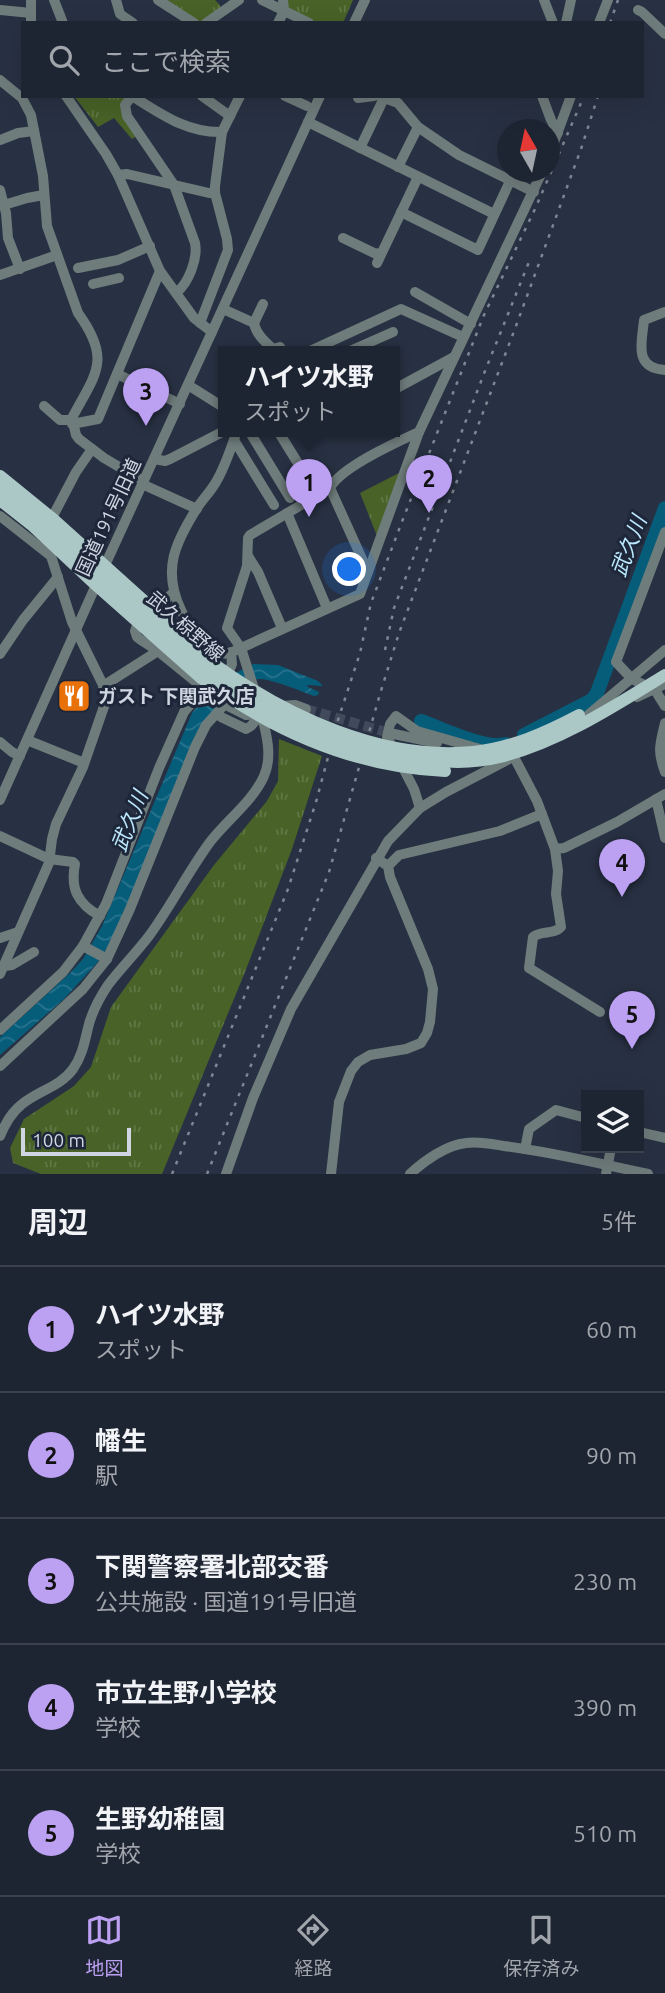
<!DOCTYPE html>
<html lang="ja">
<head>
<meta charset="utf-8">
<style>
  :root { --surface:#1e2532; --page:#2b313e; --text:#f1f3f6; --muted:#a1a5ac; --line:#3c424d; --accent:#bca0f2 }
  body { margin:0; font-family:Ubuntu,"Noto Sans JP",sans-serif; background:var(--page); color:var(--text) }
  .controls { position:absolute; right:21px; bottom:21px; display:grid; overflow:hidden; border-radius:0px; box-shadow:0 7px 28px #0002 }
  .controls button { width:63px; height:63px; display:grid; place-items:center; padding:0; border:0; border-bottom:2px solid var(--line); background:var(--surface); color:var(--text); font:35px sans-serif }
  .compass { position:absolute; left:497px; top:119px; width:63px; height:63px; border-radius:50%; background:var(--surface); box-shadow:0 7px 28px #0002; rotate:351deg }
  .scale { position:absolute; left:21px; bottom:18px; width:110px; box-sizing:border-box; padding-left:7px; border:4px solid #cfd5e1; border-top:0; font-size:19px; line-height:24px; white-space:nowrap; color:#cfd5e1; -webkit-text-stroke:5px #1e2739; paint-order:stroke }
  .you { position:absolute; left:350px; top:570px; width:24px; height:24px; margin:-18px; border:5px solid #fff; border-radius:50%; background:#1a73e8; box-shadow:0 0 0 10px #1a73e833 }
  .badge { display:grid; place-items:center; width:46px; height:46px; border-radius:50%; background:var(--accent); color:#111; font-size:23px; font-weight:700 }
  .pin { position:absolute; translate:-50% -58px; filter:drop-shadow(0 2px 4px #0008) }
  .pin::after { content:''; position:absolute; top:37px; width:24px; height:21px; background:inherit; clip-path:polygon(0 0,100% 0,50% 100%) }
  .popup { position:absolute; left:218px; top:346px; width:182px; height:91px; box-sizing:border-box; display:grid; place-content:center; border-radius:0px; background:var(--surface); filter:drop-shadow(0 2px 5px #0005); font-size:23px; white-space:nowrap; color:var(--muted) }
  .popup b { font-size:26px; color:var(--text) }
  .popup::after { content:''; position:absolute; left:50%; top:100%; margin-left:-14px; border:14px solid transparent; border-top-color:var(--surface) }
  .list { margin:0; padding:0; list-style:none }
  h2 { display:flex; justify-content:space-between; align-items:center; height:91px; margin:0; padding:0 28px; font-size:30px }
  h2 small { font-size:23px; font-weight:400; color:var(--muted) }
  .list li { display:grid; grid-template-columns:46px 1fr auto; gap:21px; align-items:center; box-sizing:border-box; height:126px; padding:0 28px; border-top:2px solid var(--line) }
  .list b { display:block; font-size:26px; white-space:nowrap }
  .list p { margin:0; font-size:23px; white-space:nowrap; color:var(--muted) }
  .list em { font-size:23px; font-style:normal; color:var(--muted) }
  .icon { flex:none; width:38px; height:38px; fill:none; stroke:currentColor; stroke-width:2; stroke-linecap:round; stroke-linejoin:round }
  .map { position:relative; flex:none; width:665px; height:1174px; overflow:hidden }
  .search { position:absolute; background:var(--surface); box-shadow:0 7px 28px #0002; left:21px; right:21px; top:21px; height:77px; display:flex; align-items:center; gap:18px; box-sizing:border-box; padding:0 24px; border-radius:0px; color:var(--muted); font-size:26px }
  .sheet { height:721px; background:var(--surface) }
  nav { display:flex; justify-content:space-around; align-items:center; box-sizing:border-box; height:98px; border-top:2px solid var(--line); background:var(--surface); font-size:19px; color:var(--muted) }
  nav a { display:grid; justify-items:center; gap:4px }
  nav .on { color:var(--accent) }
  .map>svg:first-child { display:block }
</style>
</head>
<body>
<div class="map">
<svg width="665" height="1174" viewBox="0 0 665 1174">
  <defs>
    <pattern id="grass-tufts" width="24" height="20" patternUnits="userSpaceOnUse" patternTransform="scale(1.75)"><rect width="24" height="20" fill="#486227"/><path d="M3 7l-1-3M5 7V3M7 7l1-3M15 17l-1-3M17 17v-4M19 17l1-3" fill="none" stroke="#617846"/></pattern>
    <pattern id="water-waves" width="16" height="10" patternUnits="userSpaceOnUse" patternTransform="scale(1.75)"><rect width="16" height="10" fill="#055d7a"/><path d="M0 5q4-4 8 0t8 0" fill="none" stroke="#28738d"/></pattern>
  </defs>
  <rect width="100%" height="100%" fill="#283143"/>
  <g fill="url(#grass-tufts)">
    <path d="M 161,0 L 215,0 L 220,5 L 220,8 L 200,22 Z"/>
    <path d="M 287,0 L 353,0 L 343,23 L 316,23 L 288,9 Z"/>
    <path d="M 74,96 L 123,96 L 137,136 L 132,139 L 114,118 L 98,127 Z"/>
    <path d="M 401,472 L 377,536 L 360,493 Z"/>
    <path d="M 279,739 L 322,756 L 292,849 L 245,972 L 162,1174 L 41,1174 L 13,1163 L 10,1148 L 24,1119 L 74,1086 L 91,1067 L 111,1007 L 214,865 L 267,801 L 278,781 Z"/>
  </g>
  <path fill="url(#water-waves)" d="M 254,664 L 278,665 L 318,681 L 323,686 L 307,685 L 308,687 L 319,692 L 318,695 L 314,696 C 301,691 274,680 261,679 C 238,678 206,719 195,736 L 124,914 L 109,945 L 97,963 L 64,999 L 0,1055 L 0,1037 L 71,972 L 83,959 L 102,926 L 192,713 C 208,693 230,673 254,664 Z"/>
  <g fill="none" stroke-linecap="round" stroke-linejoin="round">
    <g stroke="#055d7a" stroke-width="14">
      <path d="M 421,721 C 442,728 485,750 506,744"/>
      <path d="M 524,735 L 592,700 L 597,693 L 665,508"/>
    </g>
    <path stroke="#414a5b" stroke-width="10" stroke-dasharray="10 5" stroke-linecap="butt" d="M 306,709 L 393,734"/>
    <g stroke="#6e7c7b" stroke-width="10">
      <path d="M 54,0 L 63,23"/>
      <path d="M 116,0 L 120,14 L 133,23"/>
      <path d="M 158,0 L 194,23"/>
      <path d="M 262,0 L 309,23"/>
      <path d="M 544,0 L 553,23"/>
      <path d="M 0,10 L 31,13"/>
      <path d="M 638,10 L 642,12 L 665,34"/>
      <path d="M 31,23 L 31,0"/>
      <path d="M 206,23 L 239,0"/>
      <path d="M 278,23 L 284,11 L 283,0"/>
      <path d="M 354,23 L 365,0"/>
      <path d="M 566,23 L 571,0"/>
      <path d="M 599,23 L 608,0"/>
      <path d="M 0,80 L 22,98 L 31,115 L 43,176 L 47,226 L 78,313 C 112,360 96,373 72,418 L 76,435 L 79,439 L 104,458 L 143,481"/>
      <path d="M 66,96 L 106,154 L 118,175 L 160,271 L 194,318 L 212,332"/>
      <path d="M 132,96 L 125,105 L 127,116 L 174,185 L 195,243 C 198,258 189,283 176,293"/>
      <path d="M 132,96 C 161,114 187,133 222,132"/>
      <path d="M 202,96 L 230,116"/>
      <path d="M 285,96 L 307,106"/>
      <path d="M 379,96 L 398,103 L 418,127 L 459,155 L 534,192"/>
      <path d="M 542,96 L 551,120 L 558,133"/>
      <path d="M 358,98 L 374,96"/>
      <path d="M 308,122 L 494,214"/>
      <path d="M 0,140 L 18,133 L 34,131"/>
      <path d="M 360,148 L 385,96"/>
      <path d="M 550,153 L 571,96"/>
      <path d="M 398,167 L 418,127"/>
      <path d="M 118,175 L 127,174 L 209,193 L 215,193"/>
      <path d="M 0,190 L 6,213 L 8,238 L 20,269"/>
      <path d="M 4,205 L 27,198 L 44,195"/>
      <path d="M 401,212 L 478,250 L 510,181"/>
      <path d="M 343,238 L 374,253 L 381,254"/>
      <path d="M 377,263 L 418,177"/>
      <path d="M 78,268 L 118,260 L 150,246"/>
      <path d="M 0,275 L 57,255"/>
      <path d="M 93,284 L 119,278"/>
      <path d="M 415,292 L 471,324"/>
      <path d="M 223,309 L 254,323 C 256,334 265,342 273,349 L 280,347 L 282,351"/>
      <path d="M 665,312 L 644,320 C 642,342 633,368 665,370"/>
      <path d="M 200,323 L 228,250 L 227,239 L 215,193 L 215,186 L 222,132 L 240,96"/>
      <path d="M 254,323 L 263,304"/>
      <path d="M 310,351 L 401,309 L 463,337"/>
      <path d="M 350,351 L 393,332"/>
      <path d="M 117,374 L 180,404"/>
      <path d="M 188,385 L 223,407"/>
      <path d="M 395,389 L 454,357"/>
      <path d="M 44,406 L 60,420 L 71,420"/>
      <path d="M 72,424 L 98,419 L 160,271"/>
      <path d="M 237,431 C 231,448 225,467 216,482 C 211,491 203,499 197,508 C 175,543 162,570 181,610 C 189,628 203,643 220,654 L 230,653 L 360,594 L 419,432 L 542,172"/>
      <path d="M 249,431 L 290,498"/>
      <path d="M 278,431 L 312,486"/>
      <path d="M 234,440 L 274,505"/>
      <path d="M 154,459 L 165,461 L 170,459 L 224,431"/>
      <path d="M 142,484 L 197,509"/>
      <path d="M 330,488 L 368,572"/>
      <path d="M 287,513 L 327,608"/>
      <path d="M 54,514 L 76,472 L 92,449"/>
      <path d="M 0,516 L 51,556 L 72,622 L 108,695 L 83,767 L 56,824 L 52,839 L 49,863 L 0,974"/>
      <path d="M 665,532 L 616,662 L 632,679 L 655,690 L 665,706"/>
      <path d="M 248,556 L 258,572 L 282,628"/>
      <path d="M 153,610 L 173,593"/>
      <path d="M 140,616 L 135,631 L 137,637 L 141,640 L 158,651 L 222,703 L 246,715 L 259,714"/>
      <path d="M 0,654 L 23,620 L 58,577"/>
      <path d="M 103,686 L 158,651"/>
      <path d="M 256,695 L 241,648 L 227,628 L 247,566 L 248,538 L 250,535 L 330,488 C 341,467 397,442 419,432"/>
      <path d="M 637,697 L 665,684"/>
      <path d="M 283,706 L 295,705 L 306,709"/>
      <path d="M 217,713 L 221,717 L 246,729 L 251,726 L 261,714"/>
      <path d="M 588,715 L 665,650"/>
      <path d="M 665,723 C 660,745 657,750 665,772"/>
      <path d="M 394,734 L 437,743"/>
      <path d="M 27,740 L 84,763"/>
      <path d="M 0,742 L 12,752 L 20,756"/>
      <path d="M 394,750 L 387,737 L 390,724 L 396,716 L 417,731 L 480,749"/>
      <path d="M 508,756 L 514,757 L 537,801 L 555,849 L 558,871 L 556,894 L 561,927 C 554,935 541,930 533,937 L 529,968 L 600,1012"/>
      <path d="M 401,764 L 414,789 L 420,808"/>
      <path d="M 656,799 L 665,838"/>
      <path d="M 0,800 L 96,585 L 320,96"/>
      <path d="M 0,836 L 49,859 L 73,862 L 75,864 C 70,889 78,904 100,916"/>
      <path d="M 555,849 L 564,848 L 617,822 L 665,794"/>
      <path d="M 388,866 L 399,855 L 500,831 L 542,814"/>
      <path d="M 0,938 L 18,932"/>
      <path d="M 83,946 L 107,959"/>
      <path d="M 4,966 L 12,965 L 34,952"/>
      <path d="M 0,1030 L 63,972 L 83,946 L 106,904 L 159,768 L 184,712 L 200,693 L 229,671 L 232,664 L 231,652"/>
      <path d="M 0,1066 L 83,989 L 107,959 L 130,909 L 195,747 L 206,725 L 225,704"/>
      <path d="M 639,1132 L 665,1138"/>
      <path d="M 0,1136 C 5,1124 11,1113 21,1105 C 37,1091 60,1087 73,1069 C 83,1055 85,1039 89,1024 C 93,1010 100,997 108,985 C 121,968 136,953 149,936 C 171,906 188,872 210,842 C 227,820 253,801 264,776 C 273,756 266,732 261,713"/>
      <path d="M 525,1149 L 529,1129 L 556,1110 L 586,1118"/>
      <path d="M 226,1174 L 253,1098 L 291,1009 L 388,841 L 420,808 L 446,792 L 513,757"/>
      <path d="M 331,1174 L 339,1102 L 351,1071 L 358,1062 L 370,1055 L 406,1049 L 421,1043 L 427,1033 L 430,1022 L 433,989 L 428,969 L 390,877 L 388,866 L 376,858"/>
      <path d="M 410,1174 C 424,1161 446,1145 466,1143 C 479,1141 492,1144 504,1146 C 553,1152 601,1164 648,1174"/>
      <path d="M 606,1174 L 611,1148"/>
    </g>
    <g stroke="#abc7c6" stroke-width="12">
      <path d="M 0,476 L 53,519 L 214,664"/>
      <path d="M 0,488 L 39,519"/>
      <path d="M 0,500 L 33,526 L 96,585 L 201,678"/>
    </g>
    <g stroke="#7f8795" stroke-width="2.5" stroke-dasharray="3.5 7" stroke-linecap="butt">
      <path d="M 610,23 L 618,0"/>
      <path d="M 385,650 L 394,608 L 485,371 L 531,257"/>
      <path d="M 172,1174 L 288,889 L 316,802 L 338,720 L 360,653 L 371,603 L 403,519 L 484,315 L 535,209 L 584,96"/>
      <path d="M 207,1174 L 329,872 L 380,694 L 399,633 L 516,326 L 581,149 L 598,96"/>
    </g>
    <g stroke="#abc7c6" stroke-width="12">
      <path d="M 39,519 C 75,551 110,583 145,616 C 174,643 204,671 238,694 C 289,726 346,748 405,757 C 437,762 468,765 500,757 C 559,742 613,707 665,675"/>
      <path d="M 214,664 C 286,716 382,761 473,752 C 511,748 545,733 579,715"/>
      <path d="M 201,678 C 273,731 355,767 445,771"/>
    </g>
  </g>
  <defs>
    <symbol id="restaurant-square" viewBox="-11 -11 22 22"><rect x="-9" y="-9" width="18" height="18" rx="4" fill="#e8710a" stroke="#1e2739"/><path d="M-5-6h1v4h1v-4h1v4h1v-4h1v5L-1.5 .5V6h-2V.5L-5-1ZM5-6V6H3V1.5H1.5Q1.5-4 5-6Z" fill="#fff"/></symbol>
  </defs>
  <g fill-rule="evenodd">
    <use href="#restaurant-square" x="55" y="677" width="38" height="38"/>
  </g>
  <g text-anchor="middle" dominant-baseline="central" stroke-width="6" stroke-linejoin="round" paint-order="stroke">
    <g font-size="19" fill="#cfd5e1" stroke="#1e2739">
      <text transform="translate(108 517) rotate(-65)">国道191号旧道</text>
      <text transform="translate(186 626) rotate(41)">武久椋野線</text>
    </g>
    <g font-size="19" font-weight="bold" fill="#cfd5e1" stroke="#1e2739" text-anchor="start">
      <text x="98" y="696">ガスト 下関武久店</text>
    </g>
    <g font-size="21" font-style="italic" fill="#bbe8fd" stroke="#1e2739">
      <text transform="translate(628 546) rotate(-69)">武久川</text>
      <text transform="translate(129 821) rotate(-68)">武久川</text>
    </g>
  </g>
</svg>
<div class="controls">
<button><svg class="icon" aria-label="layers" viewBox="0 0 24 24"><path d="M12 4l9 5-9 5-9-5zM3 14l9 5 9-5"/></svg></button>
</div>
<svg class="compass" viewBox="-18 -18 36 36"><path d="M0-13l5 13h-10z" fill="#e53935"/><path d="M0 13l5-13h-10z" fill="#a1a5ac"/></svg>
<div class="scale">100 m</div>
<div class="you"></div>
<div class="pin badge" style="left:309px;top:517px">1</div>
<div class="popup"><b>ハイツ水野</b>スポット</div>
<div class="pin badge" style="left:429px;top:513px">2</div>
<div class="pin badge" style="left:146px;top:426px">3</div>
<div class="pin badge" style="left:622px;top:897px">4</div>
<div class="pin badge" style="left:632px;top:1049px">5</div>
<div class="search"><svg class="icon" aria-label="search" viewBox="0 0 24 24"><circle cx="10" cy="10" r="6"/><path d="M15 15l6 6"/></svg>ここで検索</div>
</div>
<section class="sheet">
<h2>周辺<small>5件</small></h2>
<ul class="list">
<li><span class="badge">1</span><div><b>ハイツ水野</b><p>スポット</p></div><em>60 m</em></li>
<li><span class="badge">2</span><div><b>幡生</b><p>駅</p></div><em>90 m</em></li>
<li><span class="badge">3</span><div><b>下関警察署北部交番</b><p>公共施設 · 国道191号旧道</p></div><em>230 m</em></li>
<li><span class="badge">4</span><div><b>市立生野小学校</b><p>学校</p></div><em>390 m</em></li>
<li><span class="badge">5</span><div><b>生野幼稚園</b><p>学校</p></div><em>510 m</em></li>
</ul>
</section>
<nav>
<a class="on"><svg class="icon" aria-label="map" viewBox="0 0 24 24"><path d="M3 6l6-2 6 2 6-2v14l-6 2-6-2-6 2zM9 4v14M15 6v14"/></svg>地図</a>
<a><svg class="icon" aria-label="directions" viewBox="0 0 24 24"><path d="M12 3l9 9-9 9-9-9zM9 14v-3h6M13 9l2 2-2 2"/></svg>経路</a>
<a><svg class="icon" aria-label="saved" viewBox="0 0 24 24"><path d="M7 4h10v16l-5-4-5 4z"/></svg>保存済み</a>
</nav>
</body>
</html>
